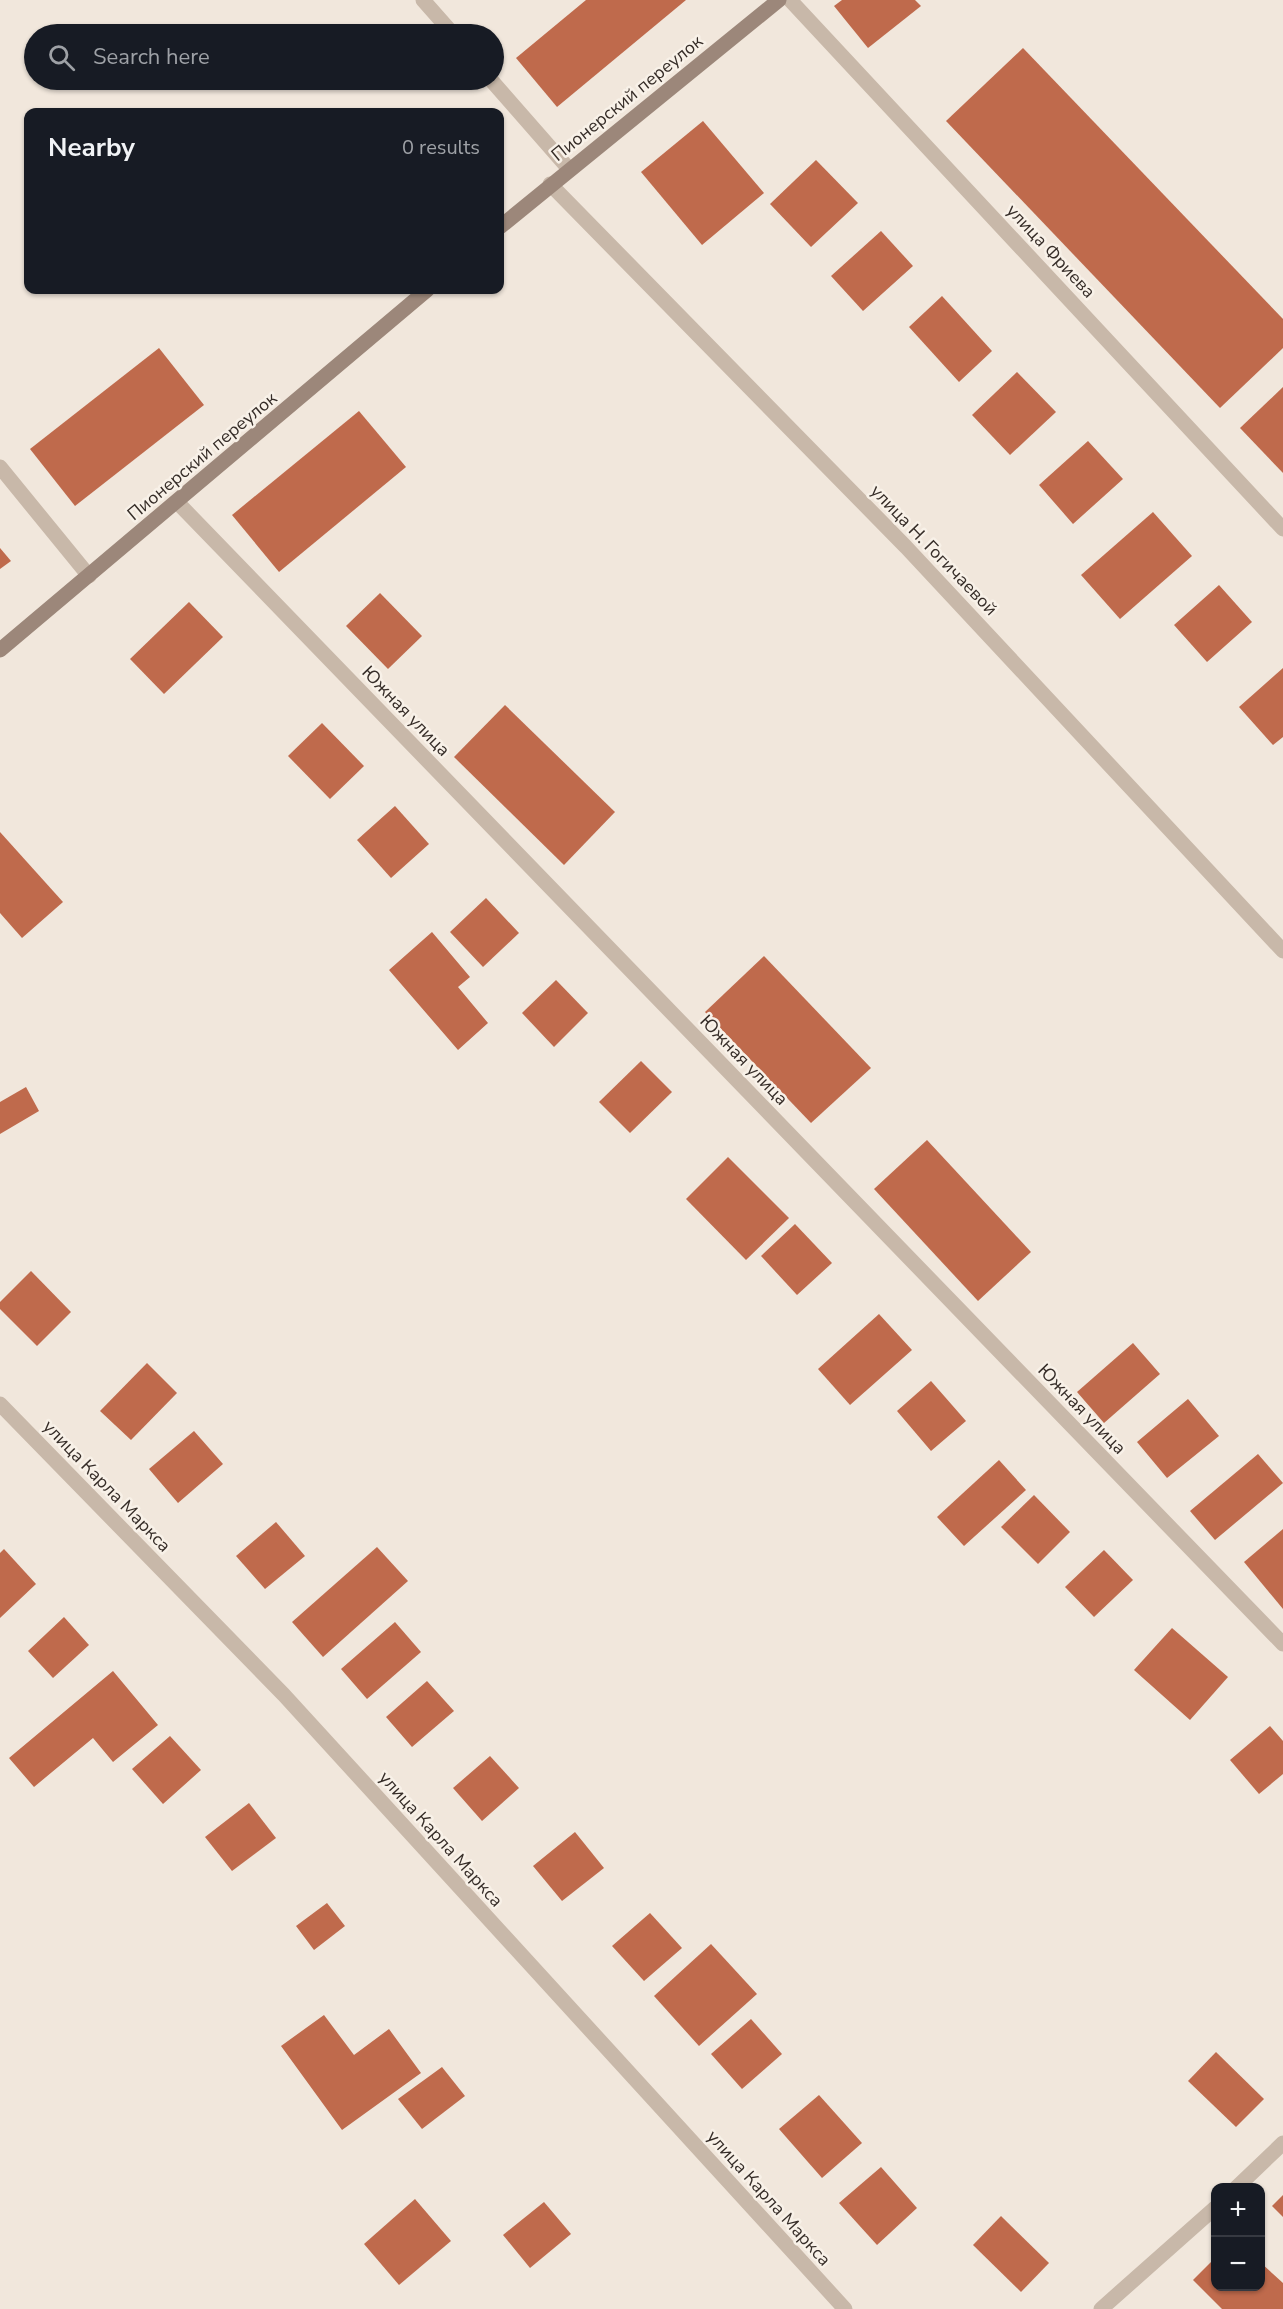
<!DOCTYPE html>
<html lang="en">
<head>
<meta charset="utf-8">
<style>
  :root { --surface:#171b24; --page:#20242c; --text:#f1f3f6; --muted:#9ea1a6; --line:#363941 }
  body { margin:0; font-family:"Nunito Sans",sans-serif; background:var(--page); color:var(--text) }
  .controls { position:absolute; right:18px; bottom:18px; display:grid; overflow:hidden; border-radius:12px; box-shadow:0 2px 4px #0004 }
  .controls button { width:54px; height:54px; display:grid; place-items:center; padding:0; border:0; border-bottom:2px solid var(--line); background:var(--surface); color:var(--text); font:30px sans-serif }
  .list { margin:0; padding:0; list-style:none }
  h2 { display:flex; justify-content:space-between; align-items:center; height:78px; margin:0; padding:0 24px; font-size:26px }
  h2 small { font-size:20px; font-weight:400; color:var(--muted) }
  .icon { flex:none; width:33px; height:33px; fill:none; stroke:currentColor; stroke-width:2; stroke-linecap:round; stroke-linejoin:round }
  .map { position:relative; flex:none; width:1283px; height:2309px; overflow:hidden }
  .search { position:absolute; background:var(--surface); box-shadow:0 2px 4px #0004; left:24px; top:24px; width:480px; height:66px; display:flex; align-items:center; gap:15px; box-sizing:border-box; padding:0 21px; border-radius:33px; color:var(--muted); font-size:22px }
  .panel { position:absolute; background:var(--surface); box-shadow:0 2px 4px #0004; left:24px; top:108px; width:480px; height:186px; border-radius:12px }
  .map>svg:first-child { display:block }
</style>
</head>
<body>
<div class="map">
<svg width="1283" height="2309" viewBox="0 0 1283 2309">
  <rect width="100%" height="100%" fill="#f1e7dc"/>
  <g fill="#bf6a4c">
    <path d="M 586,0 L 686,0 L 557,107 L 516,58 Z"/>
    <path d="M 842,0 L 915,0 L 921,6 L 868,48 L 834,6 Z"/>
    <path d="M 1023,48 L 1283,319 L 1283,348 L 1220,408 L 946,121 Z"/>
    <path d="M 703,121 L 764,193 L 702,245 L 641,172 Z"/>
    <path d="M 816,160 L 858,203 L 811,247 L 770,204 Z"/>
    <path d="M 881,231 L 913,266 L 863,311 L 831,276 Z"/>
    <path d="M 942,296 L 992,351 L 959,382 L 909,327 Z"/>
    <path d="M 159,348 L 204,405 L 75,506 L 30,449 Z"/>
    <path d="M 1017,372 L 1056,412 L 1010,455 L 972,415 Z"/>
    <path d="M 1283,387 L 1283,473 L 1240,428 Z"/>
    <path d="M 359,411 L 406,467 L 279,572 L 232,515 Z"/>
    <path d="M 1088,441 L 1123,479 L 1073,524 L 1039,485 Z"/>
    <path d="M 1153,512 L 1192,556 L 1120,619 L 1081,575 Z"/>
    <path d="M 0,548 L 11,561 L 0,569 Z"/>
    <path d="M 1219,585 L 1252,622 L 1207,662 L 1174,625 Z"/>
    <path d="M 380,593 L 422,636 L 388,669 L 346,626 Z"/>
    <path d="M 189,602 L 223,637 L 164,694 L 130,659 Z"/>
    <path d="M 1283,668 L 1283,737 L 1273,745 L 1239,707 Z"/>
    <path d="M 505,705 L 615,812 L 564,865 L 454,757 Z"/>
    <path d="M 322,723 L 364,766 L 330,799 L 288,756 Z"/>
    <path d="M 395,806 L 429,844 L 391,878 L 357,840 Z"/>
    <path d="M 0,832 L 63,902 L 22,938 L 0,913 Z"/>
    <path d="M 486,898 L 519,933 L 483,967 L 450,932 Z"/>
    <path d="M 432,932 L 470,977 L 458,987 L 488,1023 L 458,1050 L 389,970 Z"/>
    <path d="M 764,956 L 871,1068 L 811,1123 L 705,1012 Z"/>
    <path d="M 556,980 L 588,1013 L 554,1047 L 522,1013 Z"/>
    <path d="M 641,1061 L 672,1092 L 630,1133 L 599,1102 Z"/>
    <path d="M 26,1087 L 39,1111 L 0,1134 L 0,1102 Z"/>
    <path d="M 927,1140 L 1031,1252 L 978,1301 L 874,1189 Z"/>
    <path d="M 728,1157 L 789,1218 L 746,1260 L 686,1199 Z"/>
    <path d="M 795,1224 L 832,1263 L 797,1295 L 761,1256 Z"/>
    <path d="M 31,1271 L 71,1312 L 37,1346 L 0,1309 L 0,1302 Z"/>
    <path d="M 879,1314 L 912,1350 L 850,1405 L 818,1369 Z"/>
    <path d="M 1133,1343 L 1160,1374 L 1104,1423 L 1077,1392 Z"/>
    <path d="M 147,1363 L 177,1393 L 131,1440 L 100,1411 Z"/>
    <path d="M 931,1381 L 966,1421 L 931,1451 L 897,1411 Z"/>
    <path d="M 1188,1399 L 1219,1436 L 1167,1478 L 1137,1442 Z"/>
    <path d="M 194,1431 L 223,1464 L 178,1503 L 149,1469 Z"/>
    <path d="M 1258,1454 L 1283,1483 L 1215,1540 L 1190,1511 Z"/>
    <path d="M 999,1460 L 1026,1490 L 964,1546 L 937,1517 Z"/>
    <path d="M 1034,1495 L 1070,1532 L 1038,1564 L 1001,1527 Z"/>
    <path d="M 276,1522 L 305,1556 L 265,1589 L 236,1556 Z"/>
    <path d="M 1283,1529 L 1283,1609 L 1244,1562 Z"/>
    <path d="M 377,1547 L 408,1581 L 323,1657 L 292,1622 Z"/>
    <path d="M 4,1549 L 36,1584 L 0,1618 L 0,1553 Z"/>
    <path d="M 1104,1550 L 1133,1580 L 1094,1617 L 1065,1587 Z"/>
    <path d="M 64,1617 L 89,1645 L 53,1678 L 28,1651 Z"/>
    <path d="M 395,1622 L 421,1652 L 367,1699 L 341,1669 Z"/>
    <path d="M 1172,1628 L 1228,1677 L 1190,1720 L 1134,1670 Z"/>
    <path d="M 113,1671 L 158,1725 L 113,1762 L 93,1738 L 34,1787 L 9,1758 Z"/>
    <path d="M 427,1681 L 454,1711 L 412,1747 L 386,1717 Z"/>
    <path d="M 1270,1726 L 1283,1741 L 1283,1774 L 1259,1794 L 1230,1760 Z"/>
    <path d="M 170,1736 L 201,1770 L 163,1804 L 132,1769 Z"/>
    <path d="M 490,1756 L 519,1788 L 482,1821 L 453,1788 Z"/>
    <path d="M 249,1803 L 276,1838 L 232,1871 L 205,1837 Z"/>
    <path d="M 575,1832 L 604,1868 L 562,1901 L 533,1866 Z"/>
    <path d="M 327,1903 L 345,1926 L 314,1950 L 296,1926 Z"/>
    <path d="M 650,1913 L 682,1948 L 644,1981 L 612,1946 Z"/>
    <path d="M 711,1944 L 757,1994 L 699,2046 L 654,1996 Z"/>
    <path d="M 324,2015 L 354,2055 L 389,2029 L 421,2073 L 342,2130 L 281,2046 Z"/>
    <path d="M 751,2019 L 782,2054 L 742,2089 L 711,2054 Z"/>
    <path d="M 1216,2052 L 1264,2099 L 1236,2127 L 1188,2081 Z"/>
    <path d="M 442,2067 L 465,2096 L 422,2129 L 398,2099 Z"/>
    <path d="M 819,2095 L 862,2143 L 822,2178 L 779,2129 Z"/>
    <path d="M 881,2167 L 917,2208 L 877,2245 L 839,2203 Z"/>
    <path d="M 1283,2195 L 1283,2217 L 1272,2206 Z"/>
    <path d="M 415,2199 L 451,2241 L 399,2285 L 364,2244 Z"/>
    <path d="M 544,2202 L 571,2234 L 530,2268 L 503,2235 Z"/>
    <path d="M 1001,2216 L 1049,2263 L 1021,2292 L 973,2245 Z"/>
    <path d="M 1216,2257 L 1216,2286 L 1260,2286 L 1260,2262 L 1283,2283 L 1283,2309 L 1222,2309 L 1193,2280 Z"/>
  </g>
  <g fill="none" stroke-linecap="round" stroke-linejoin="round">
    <g stroke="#c8b8a9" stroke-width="15">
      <path d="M 423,0 L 453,34"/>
      <path d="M 491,80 L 569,169"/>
      <path d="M 0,467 L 89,576"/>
    </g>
    <g stroke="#c8b8a9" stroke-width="15">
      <path d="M 790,0 L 1283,529"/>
      <path d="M 550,184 L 906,547 L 1283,951"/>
      <path d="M 178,503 L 1283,1644"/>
      <path d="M 0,1404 L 284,1695 L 845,2309"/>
      <path d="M 1236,2188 L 1283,2143"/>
      <path d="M 1101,2309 L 1216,2207"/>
    </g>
    <g stroke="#9c877a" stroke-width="15">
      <path d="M 500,227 L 779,0"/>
      <path d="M 0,650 L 427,290"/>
    </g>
  </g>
  <g text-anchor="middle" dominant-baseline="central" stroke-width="5" stroke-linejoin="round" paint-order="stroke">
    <g font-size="18" fill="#362d28" stroke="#f8f1e8">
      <text transform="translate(627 98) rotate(-39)">Пионерский переулок</text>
      <text transform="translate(1051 251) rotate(47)">улица Фриева</text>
      <text transform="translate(202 456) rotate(-40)">Пионерский переулок</text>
      <text transform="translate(934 550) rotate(46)">улица Н. Гогичаевой</text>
      <text transform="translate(406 711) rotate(46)">Южная улица</text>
      <text transform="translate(744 1060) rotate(46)">Южная улица</text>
      <text transform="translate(1082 1409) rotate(46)">Южная улица</text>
      <text transform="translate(107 1486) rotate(46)">улица Карла Маркса</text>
      <text transform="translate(441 1839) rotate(48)">улица Карла Маркса</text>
      <text transform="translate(769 2198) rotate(48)">улица Карла Маркса</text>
    </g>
  </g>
</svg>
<div class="controls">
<button>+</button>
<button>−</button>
</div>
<div class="search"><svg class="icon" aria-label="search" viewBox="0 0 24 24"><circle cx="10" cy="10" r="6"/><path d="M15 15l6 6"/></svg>Search here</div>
<section class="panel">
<h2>Nearby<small>0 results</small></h2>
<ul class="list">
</ul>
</section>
</div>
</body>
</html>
